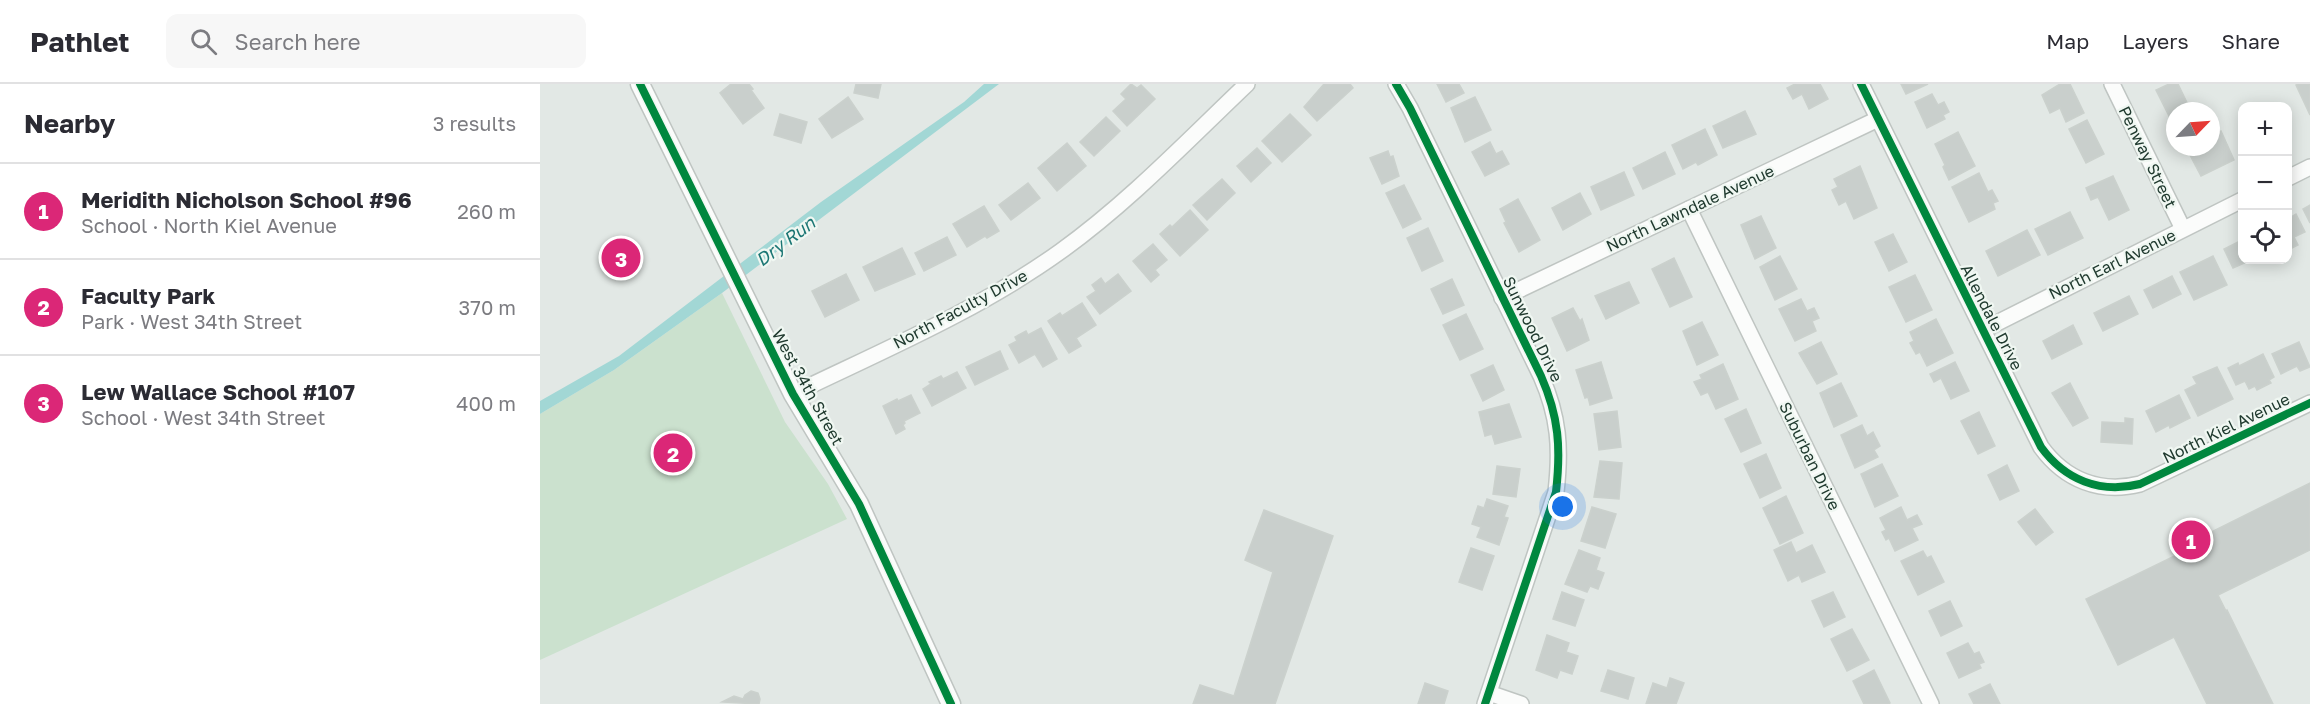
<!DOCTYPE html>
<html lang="en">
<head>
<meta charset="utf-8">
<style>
  :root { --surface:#fff; --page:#f7f7f7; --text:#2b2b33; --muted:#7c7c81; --line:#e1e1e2; --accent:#db2777 }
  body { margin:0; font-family:"Golos Text",sans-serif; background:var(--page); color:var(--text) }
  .controls { position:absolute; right:18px; top:18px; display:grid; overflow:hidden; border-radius:12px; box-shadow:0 3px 15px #0003 }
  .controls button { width:54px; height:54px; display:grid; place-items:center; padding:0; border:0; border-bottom:2px solid var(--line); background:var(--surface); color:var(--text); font:30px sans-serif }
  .compass { position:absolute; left:1626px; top:18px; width:54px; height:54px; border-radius:50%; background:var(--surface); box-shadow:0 3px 15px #0003; rotate:65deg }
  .you { position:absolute; left:1023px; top:423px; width:21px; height:21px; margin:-15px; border:4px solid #fff; border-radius:50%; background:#1a73e8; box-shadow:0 0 0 9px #1a73e833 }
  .badge { display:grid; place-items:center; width:39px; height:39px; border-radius:50%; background:var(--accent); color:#fff; font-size:20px; font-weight:700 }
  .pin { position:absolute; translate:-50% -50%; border:3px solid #fff; box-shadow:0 2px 6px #0006 }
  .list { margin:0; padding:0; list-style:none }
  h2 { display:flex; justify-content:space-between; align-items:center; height:78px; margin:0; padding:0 24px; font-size:26px }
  h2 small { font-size:20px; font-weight:400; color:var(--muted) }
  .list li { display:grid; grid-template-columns:39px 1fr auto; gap:18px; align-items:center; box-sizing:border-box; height:96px; padding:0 24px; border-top:2px solid var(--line) }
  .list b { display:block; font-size:22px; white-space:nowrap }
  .list p { margin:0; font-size:20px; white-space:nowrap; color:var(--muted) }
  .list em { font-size:20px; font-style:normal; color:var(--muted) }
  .icon { flex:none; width:33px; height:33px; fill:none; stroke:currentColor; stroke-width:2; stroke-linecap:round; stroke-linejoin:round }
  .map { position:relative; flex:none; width:1770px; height:620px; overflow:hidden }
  header { display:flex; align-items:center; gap:36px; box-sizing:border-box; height:84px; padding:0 30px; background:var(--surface); border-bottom:2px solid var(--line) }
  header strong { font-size:28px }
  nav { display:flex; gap:33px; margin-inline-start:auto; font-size:21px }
  .search { width:420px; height:54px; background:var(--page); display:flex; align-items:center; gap:15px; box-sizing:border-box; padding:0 21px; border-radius:12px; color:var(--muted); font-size:22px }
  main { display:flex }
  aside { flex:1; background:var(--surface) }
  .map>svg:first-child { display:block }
</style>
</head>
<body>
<header>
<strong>Pathlet</strong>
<div class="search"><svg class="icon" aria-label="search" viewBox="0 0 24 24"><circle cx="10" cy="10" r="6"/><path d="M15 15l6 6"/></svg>Search here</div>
<nav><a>Map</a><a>Layers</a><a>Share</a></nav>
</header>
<main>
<aside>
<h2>Nearby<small>3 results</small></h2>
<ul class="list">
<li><span class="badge">1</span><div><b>Meridith Nicholson School #96</b><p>School · North Kiel Avenue</p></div><em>260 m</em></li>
<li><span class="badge">2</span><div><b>Faculty Park</b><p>Park · West 34th Street</p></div><em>370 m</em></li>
<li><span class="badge">3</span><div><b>Lew Wallace School #107</b><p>School · West 34th Street</p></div><em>400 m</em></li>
</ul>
</aside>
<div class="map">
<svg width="1770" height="620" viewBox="0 0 1770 620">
  <rect width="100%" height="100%" fill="#e2e8e5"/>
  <path fill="#cbe1ce" d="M 182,209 L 245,338 L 288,400 L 307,435 L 0,576 L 0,330 L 74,286 Z"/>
  <path fill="#a2d7d5" d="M 444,0 L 459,0 L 182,209 L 74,286 L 0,330 L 0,317 L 79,272 L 281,118 L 424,18 Z"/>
  <g fill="#c9cfcc" stroke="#cbd1cd" stroke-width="1.5">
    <path d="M 191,0 L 209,0 L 213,5 L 211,6 L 224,24 L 203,40 L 180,9 Z"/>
    <path d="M 316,0 L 341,0 L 338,14 L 314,9 Z"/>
    <path d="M 591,0 L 597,4 L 601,1 L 615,15 L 587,42 L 573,27 L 586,15 L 581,10 Z"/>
    <path d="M 784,0 L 810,0 L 813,4 L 777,37 L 764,23 Z"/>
    <path d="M 897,0 L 919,0 L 924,9 L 906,18 Z"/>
    <path d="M 1255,0 L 1280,0 L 1288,15 L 1269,25 L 1262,10 L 1253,15 L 1247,4 Z"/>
    <path d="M 1361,0 L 1388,0 L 1366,10 Z"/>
    <path d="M 1520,0 L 1530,0 L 1544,29 L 1526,38 L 1520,24 L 1510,29 L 1502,11 Z"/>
    <path d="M 1629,0 L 1638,0 L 1651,27 L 1635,27 L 1635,39 L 1633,40 L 1616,6 Z"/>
    <path d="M 1758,0 L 1770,0 L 1770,31 L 1756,1 Z"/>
    <path d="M 1392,10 L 1398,21 L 1404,18 L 1409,28 L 1403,31 L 1405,35 L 1387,44 L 1375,18 Z"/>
    <path d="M 308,13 L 323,35 L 292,54 L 279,35 Z"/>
    <path d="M 935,13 L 951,46 L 925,58 L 911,24 Z"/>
    <path d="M 1205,27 L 1216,50 L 1183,64 L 1173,42 Z"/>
    <path d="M 240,30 L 267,38 L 261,59 L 234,51 Z"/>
    <path d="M 750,30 L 771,51 L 742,78 L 722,57 Z"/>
    <path d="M 566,33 L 580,47 L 554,72 L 540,58 Z"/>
    <path d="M 1547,36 L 1564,70 L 1546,79 L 1529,45 Z"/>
    <path d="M 1165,45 L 1177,71 L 1158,81 L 1156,78 L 1143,85 L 1132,61 Z"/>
    <path d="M 1681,47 L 1694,76 L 1661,92 L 1650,71 L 1663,63 L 1671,63 L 1671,52 Z"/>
    <path d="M 1418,48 L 1435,82 L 1409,96 L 1403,83 L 1405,81 L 1395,60 Z"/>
    <path d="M 950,58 L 956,70 L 962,67 L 969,80 L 945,92 L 932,68 Z"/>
    <path d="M 527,59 L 546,82 L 517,107 L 498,84 Z"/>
    <path d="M 717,64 L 731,79 L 711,98 L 697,82 Z"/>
    <path d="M 848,67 L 850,73 L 853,72 L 859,92 L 842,100 L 830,74 Z"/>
    <path d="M 1125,68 L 1135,90 L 1103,105 L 1093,84 Z"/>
    <path d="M 1320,82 L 1337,124 L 1314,135 L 1306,117 L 1299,121 L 1292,106 L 1298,103 L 1294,95 Z"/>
    <path d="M 1084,88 L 1094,111 L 1061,126 L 1051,103 Z"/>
    <path d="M 1439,89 L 1448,108 L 1452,106 L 1458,117 L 1453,119 L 1455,125 L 1429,138 L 1412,103 Z"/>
    <path d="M 1573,92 L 1589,126 L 1569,136 L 1558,113 L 1551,116 L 1546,104 Z"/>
    <path d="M 682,95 L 695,109 L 667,136 L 653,121 Z"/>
    <path d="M 488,99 L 500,114 L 471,136 L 459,121 Z"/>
    <path d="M 864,101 L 881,135 L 863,144 L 846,109 Z"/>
    <path d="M 1040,109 L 1051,130 L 1023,146 L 1012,124 Z"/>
    <path d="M 978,115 L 1000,156 L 979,168 L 964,139 L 966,138 L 960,125 Z"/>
    <path d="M 1770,121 L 1770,139 L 1763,125 Z"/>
    <path d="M 444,122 L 459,147 L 447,154 L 445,152 L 427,163 L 413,140 Z"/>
    <path d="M 650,126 L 668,146 L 640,172 L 620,150 L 630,141 L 632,143 Z"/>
    <path d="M 1530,128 L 1543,154 L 1508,171 L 1495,145 Z"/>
    <path d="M 1756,130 L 1765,148 L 1754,153 L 1758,161 L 1748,166 L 1748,135 Z"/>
    <path d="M 1221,132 L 1236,164 L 1215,175 L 1201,141 Z"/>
    <path d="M 888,144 L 903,177 L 882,187 L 867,154 Z"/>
    <path d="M 1487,146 L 1500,171 L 1458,192 L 1446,167 Z"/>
    <path d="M 1353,150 L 1367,178 L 1349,187 L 1335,158 Z"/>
    <path d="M 407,153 L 416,171 L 384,187 L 375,169 Z"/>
    <path d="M 1702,156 L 1702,176 L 1711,176 L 1693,184 L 1684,165 Z"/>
    <path d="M 613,160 L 627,176 L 615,186 L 619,191 L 611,198 L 593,177 Z"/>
    <path d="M 362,164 L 375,190 L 335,207 L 323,183 Z"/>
    <path d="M 1240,172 L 1257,205 L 1235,216 L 1220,183 Z"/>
    <path d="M 1673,172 L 1687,201 L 1654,216 L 1640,188 Z"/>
    <path d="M 1134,174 L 1152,213 L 1130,223 L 1112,185 Z"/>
    <path d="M 306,190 L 319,216 L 285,233 L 272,207 Z"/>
    <path d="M 578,190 L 591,207 L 560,230 L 547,213 L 556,207 L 552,201 L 561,194 L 565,200 Z"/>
    <path d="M 1375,191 L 1392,226 L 1366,238 L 1349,203 Z"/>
    <path d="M 1632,192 L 1641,210 L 1613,224 L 1604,206 Z"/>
    <path d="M 912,195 L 924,221 L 903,230 L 891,205 Z"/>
    <path d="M 1089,198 L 1099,219 L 1066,235 L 1055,212 Z"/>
    <path d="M 1589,212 L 1598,230 L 1563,247 L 1554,229 Z"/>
    <path d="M 1261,215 L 1267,227 L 1274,224 L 1279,234 L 1272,237 L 1276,247 L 1255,257 L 1239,225 Z"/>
    <path d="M 542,219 L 556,241 L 536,254 L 541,262 L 529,269 L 508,237 L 520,229 L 522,232 Z"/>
    <path d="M 1033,224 L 1040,237 L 1042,235 L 1049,256 L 1027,267 L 1012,234 Z"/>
    <path d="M 926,230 L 943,265 L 920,276 L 903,241 Z"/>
    <path d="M 1396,235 L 1413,269 L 1387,282 L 1380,268 L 1376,270 L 1370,259 L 1374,257 L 1370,248 Z"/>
    <path d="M 1162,238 L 1178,271 L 1157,281 L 1143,247 Z"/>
    <path d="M 1533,241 L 1542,260 L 1512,275 L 1503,257 Z"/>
    <path d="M 501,244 L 517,275 L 503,283 L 495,270 L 479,279 L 469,261 L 477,257 L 475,253 L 486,247 L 488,251 Z"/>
    <path d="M 1281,258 L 1297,290 L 1277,300 L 1259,269 Z"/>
    <path d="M 1759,258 L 1770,283 L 1760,287 L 1757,282 L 1741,290 L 1732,270 Z"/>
    <path d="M 460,267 L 468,285 L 435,301 L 426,283 Z"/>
    <path d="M 1723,270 L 1734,293 L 1729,296 L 1731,299 L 1717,306 L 1715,302 L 1709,305 L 1705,297 L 1696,301 L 1688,284 L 1698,279 L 1699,282 Z"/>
    <path d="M 1061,278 L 1072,314 L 1050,321 L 1048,313 L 1045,314 L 1036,286 Z"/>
    <path d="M 1415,278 L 1429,307 L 1411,315 L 1401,294 L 1394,298 L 1390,290 Z"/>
    <path d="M 1183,280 L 1198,315 L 1176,325 L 1168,308 L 1161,311 L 1154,298 L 1162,295 L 1160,291 Z"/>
    <path d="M 953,281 L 964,306 L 943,317 L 931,291 Z"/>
    <path d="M 1677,283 L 1693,315 L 1658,332 L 1645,306 L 1657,300 L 1653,293 Z"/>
    <path d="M 417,288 L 426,304 L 392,322 L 383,305 L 391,300 L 389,298 L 401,292 L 403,295 Z"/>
    <path d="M 1301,299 L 1317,332 L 1294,343 L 1280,309 Z"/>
    <path d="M 1530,299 L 1548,334 L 1533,342 L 1512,309 Z"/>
    <path d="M 371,311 L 380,329 L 364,337 L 365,339 L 363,341 L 365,345 L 356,350 L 343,322 L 357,315 L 358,317 Z"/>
    <path d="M 1639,311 L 1650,334 L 1630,344 L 1629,341 L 1616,348 L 1606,327 Z"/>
    <path d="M 969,320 L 981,353 L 955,360 L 952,350 L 945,352 L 939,328 Z"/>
    <path d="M 1206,325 L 1221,359 L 1201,368 L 1185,335 Z"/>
    <path d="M 1077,327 L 1081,363 L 1059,366 L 1054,330 Z"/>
    <path d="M 1439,328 L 1455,362 L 1438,370 L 1421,337 Z"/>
    <path d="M 1585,334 L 1593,335 L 1592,360 L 1561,358 L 1562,338 L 1585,339 Z"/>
    <path d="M 1322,341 L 1327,352 L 1333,348 L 1340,362 L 1334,366 L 1338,373 L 1315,384 L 1301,351 Z"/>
    <path d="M 1226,370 L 1241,404 L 1220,414 L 1204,380 Z"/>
    <path d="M 1060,377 L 1082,379 L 1079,415 L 1054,413 Z"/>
    <path d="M 1342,380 L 1358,412 L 1335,423 L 1321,390 Z"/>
    <path d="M 1467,381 L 1479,407 L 1460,416 L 1448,391 Z"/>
    <path d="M 957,382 L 980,385 L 976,413 L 953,410 Z"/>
    <path d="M 1770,399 L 1770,466 L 1678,511 L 1686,527 L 1687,526 L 1733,620 L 1667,620 L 1634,553 L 1578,581 L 1546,515 L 1647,466 L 1645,461 Z"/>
    <path d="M 1246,412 L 1263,449 L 1240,460 L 1223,424 Z"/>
    <path d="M 947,415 L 968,422 L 964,433 L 968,434 L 959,461 L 937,453 L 941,443 L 932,440 L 938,422 L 944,424 Z"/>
    <path d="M 1052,423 L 1076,430 L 1065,464 L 1041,457 Z"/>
    <path d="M 1361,423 L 1367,436 L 1377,431 L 1382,440 L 1372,444 L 1378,456 L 1355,467 L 1349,454 L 1346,456 L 1342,448 L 1346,446 L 1340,434 Z"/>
    <path d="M 1495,425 L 1513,448 L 1496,461 L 1478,438 Z"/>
    <path d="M 724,426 L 793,452 L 735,620 L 653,620 L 660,601 L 694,612 L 733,488 L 705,476 Z"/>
    <path d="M 1251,458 L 1256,469 L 1272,461 L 1285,488 L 1262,498 L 1259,491 L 1248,497 L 1234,466 Z"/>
    <path d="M 931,464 L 954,472 L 942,506 L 919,498 Z"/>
    <path d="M 1039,466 L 1060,474 L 1056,486 L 1064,489 L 1058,505 L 1050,502 L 1047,508 L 1025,500 Z"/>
    <path d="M 1383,467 L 1387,474 L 1391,472 L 1404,498 L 1378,511 L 1361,477 Z"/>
    <path d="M 1022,508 L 1044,516 L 1035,542 L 1013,535 Z"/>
    <path d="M 1293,508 L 1305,533 L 1284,543 L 1272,517 Z"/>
    <path d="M 1410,517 L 1422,542 L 1401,552 L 1389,527 Z"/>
    <path d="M 1312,545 L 1329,576 L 1307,587 L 1291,555 Z"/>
    <path d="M 1007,551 L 1029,559 L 1026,568 L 1038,572 L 1032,590 L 1020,586 L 1017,594 L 996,586 Z"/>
    <path d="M 1428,559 L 1434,570 L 1439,568 L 1444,578 L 1439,580 L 1441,584 L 1419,594 L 1407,569 Z"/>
    <path d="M 1068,586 L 1094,594 L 1088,615 L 1061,607 Z"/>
    <path d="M 1334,586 L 1350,619 L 1348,620 L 1324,620 L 1313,597 Z"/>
    <path d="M 1130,594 L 1144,599 L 1136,620 L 1106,620 L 1113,599 L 1127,604 Z"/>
    <path d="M 885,599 L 908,607 L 904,620 L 878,620 Z"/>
    <path d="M 1450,600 L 1460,620 L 1434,620 L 1429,610 Z"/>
    <path d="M 211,607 L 218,609 L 220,615 L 219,620 L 182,618 L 194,612 L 203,615 L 205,611 Z"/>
  </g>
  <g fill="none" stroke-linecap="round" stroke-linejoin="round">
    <defs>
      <g id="minor">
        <path d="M 856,0 L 870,24 L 1001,292 C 1019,333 1021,364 1016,408 L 945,620"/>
        <path d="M 1321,0 L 1501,363 C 1525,396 1560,410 1600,400 L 1770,319"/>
        <path d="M 1572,0 L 1643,145"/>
        <path d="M 1748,94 L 1770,83"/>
        <path d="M 1149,125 L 1391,620"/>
        <path d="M 962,214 L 1338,35"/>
        <path d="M 1443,246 L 1702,116"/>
        <path d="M 253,310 C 344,266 439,226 521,167 C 589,118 647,57 707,0"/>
        <path d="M 949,609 L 981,620"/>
      </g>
      <path id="tertiary" d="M 100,0 L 253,310 L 319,420 L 411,620"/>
    </defs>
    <use href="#minor" stroke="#bfc5c2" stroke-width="18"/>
    <use href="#tertiary" stroke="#bfc5c2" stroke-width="21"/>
    <use href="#minor" stroke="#fbfcfb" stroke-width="15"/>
    <use href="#tertiary" stroke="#fbfcfb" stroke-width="18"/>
    <defs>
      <g id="cycleway">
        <path d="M 100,0 L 253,310 L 319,420 L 411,620"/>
        <path d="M 856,0 L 870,24 L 1001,292 C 1019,333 1021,364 1016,408 L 945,620"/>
        <path d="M 1321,0 L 1501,363 C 1525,396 1560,410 1600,400 L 1770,319"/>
      </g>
    </defs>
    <use href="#cycleway" stroke="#f0f7f2" stroke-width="11"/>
    <use href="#cycleway" stroke="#00873e" stroke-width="8"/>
  </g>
  <g text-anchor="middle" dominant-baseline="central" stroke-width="4.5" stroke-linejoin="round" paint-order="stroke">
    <g font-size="16" fill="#203a2f" stroke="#f0f7f2">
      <text transform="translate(1608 73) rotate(64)">Penway Street</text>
      <text transform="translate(1150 124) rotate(-25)">North Lawndale Avenue</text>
      <text transform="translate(1572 180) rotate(-26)">North Earl Avenue</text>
      <text transform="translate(420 225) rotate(-28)">North Faculty Drive</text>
      <text transform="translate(1452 233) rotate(63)">Allendale Drive</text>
      <text transform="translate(993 245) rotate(64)">Sunwood Drive</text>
      <text transform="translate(268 303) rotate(61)">West 34th Street</text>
      <text transform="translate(1686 344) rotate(-26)">North Kiel Avenue</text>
      <text transform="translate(1270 372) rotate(64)">Suburban Drive</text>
    </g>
    <g font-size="18" font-style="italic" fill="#1b7674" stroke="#f0f7f2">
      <text transform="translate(245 157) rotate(-37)">Dry Run</text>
    </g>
  </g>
</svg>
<div class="controls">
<button>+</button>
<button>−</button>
<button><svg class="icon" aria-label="locate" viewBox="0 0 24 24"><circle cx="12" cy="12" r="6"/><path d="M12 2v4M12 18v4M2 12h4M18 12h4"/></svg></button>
</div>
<svg class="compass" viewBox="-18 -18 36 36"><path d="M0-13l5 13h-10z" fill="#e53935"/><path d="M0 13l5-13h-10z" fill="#7c7c81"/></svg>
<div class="you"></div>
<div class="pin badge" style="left:1651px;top:456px">1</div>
<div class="pin badge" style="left:133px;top:369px">2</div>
<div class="pin badge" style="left:81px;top:174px">3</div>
</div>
</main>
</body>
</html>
